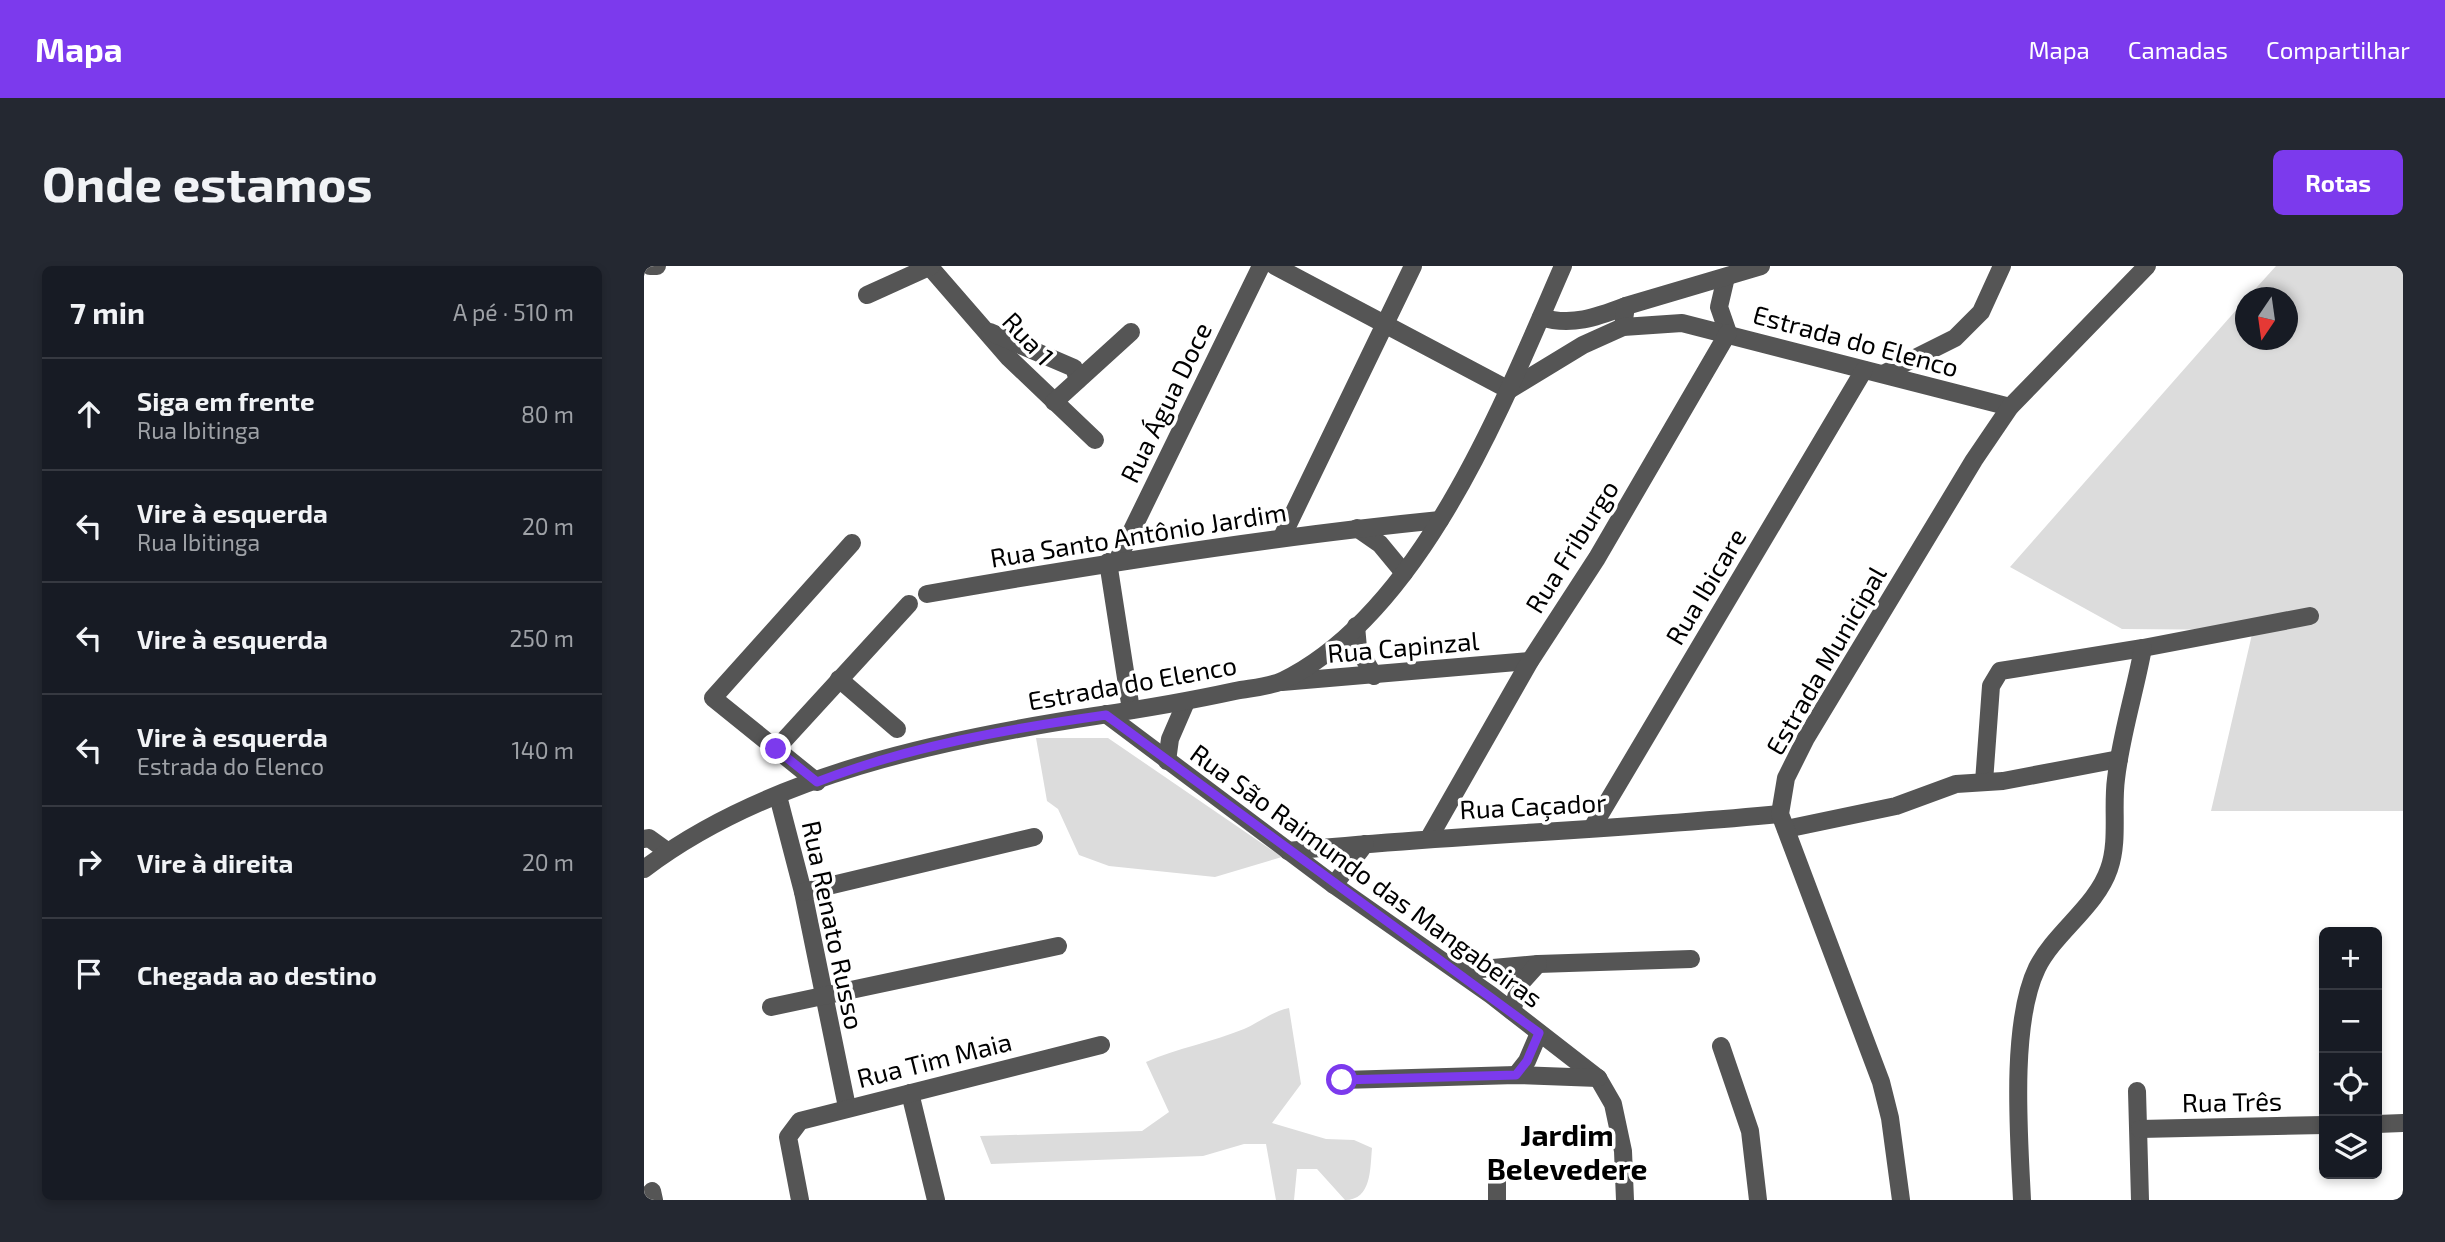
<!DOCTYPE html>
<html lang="pt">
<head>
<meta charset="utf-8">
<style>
  :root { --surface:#171b24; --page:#242831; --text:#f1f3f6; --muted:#9ea1a6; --line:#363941; --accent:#7c3aed }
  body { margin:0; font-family:"Exo 2",sans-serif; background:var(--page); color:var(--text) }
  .controls { position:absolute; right:21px; bottom:21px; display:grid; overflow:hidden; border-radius:10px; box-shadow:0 4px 10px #0003 }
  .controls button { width:63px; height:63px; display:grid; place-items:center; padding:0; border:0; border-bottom:2px solid var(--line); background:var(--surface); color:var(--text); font:35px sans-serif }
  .compass { position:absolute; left:1591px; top:21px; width:63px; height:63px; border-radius:50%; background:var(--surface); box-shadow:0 4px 10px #0003; rotate:193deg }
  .stop { position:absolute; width:21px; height:21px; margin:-16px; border:5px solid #7c3aed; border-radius:50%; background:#fff }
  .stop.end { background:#7c3aed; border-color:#fff; box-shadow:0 2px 7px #0008 }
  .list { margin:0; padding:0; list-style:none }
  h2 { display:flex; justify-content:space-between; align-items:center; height:91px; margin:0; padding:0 28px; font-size:30px }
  h2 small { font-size:23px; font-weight:400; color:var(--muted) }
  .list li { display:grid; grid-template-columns:46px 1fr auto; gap:21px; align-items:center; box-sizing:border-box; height:112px; padding:0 28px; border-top:2px solid var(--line) }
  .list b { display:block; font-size:26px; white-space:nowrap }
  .list p { margin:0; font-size:23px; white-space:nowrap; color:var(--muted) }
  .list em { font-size:23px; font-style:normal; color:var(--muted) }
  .icon { flex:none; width:38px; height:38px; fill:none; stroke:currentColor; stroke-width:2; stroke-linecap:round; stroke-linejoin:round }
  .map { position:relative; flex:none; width:1759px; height:934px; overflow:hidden; border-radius:10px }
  header { display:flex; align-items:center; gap:42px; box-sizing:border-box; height:98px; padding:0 35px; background:var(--accent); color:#fff }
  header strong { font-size:33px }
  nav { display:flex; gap:38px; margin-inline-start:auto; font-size:24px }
  .intro { display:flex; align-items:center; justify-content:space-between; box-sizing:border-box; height:168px; padding:0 42px }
  h1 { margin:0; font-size:49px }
  .button { padding:18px 32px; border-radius:10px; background:var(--accent); color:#fff; font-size:24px; font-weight:700 }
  main { display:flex; gap:42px; padding:0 42px }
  aside { flex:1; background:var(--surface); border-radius:10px; box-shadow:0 4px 10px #0003 }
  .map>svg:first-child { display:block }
</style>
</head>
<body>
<header>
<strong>Mapa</strong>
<nav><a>Mapa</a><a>Camadas</a><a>Compartilhar</a></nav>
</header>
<div class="intro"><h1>Onde estamos</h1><a class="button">Rotas</a></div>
<main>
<aside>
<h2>7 min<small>A pé · 510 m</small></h2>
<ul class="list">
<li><svg class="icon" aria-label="ahead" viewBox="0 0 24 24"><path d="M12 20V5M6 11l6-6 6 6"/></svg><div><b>Siga em frente</b><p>Rua Ibitinga</p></div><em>80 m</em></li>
<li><svg class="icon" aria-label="left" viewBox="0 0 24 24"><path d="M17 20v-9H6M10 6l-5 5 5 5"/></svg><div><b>Vire à esquerda</b><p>Rua Ibitinga</p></div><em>20 m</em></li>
<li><svg class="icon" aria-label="left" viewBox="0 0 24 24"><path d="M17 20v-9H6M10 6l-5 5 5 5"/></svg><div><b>Vire à esquerda</b></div><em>250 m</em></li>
<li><svg class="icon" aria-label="left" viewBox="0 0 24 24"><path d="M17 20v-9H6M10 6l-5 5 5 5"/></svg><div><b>Vire à esquerda</b><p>Estrada do Elenco</p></div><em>140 m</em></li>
<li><svg class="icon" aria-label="right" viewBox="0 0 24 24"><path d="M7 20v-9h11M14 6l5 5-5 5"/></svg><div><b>Vire à direita</b></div><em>20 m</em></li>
<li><svg class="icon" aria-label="arrive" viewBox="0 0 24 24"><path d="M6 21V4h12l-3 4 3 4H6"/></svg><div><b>Chegada ao destino</b></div></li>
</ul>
</aside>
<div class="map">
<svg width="1759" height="934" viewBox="0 0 1759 934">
  <rect width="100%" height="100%" fill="#fff"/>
  <g fill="#dcdcdc">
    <path d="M 1632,0 L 1759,0 L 1759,545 L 1567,545 L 1609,364 L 1478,363 L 1366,301 L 1601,34 L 1602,74 L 1644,74 L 1644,32 L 1604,31 Z"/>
    <path d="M 392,472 L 464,472 L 638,591 L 571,611 L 465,600 L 435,589 L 414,543 L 403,535 Z"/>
    <path d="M 645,742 L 657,818 L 628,857 L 682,873 L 710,874 L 728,882 C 726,902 728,934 701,934 L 673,903 L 653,903 L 650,934 L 632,934 L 622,878 L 600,878 L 559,890 L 347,898 L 336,870 L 498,865 L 525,846 L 502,796 C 534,782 568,776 600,763 C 616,756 627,746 645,742 Z"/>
  </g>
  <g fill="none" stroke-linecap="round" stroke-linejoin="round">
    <g stroke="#555" stroke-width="18">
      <path d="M 6,0 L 13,0"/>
      <path d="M 631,0 L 865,124"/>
      <path d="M 286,1 L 365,92 L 451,174"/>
      <path d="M 1082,11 L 1075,41 L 1084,67"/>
      <path d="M 223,29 L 287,0"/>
      <path d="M 897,51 C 927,61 953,51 982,40"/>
      <path d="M 979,61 L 982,40 L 1117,0"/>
      <path d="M 346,66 L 430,102 L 434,114"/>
      <path d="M 1239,108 L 1311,72 L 1337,46 L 1358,0"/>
      <path d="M 865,124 L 939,79 L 979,61 L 1038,57 L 1366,141"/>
      <path d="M 410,136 L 487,66"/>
      <path d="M 713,262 L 736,278 L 760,307"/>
      <path d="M 638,271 L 769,0"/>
      <path d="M 473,295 L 617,0"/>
      <path d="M 464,296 L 487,444"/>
      <path d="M 283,328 C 454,298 624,271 796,254"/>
      <path d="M 712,360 L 714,382 L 730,410"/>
      <path d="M 195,413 L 253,463"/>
      <path d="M 638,416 L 886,395"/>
      <path d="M 462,448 L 690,619 L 847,729 L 954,812 L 969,838 L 979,885 L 981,934"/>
      <path d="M 132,483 L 265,338"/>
      <path d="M 523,495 L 526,473 L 542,436"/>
      <path d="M 173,516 L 69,432 L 208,277"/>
      <path d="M 1340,516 L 1347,420 L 1356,405 L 1499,382 L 1666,350"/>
      <path d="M 134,530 L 159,626 L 203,841"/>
      <path d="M 948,562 L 1220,104"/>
      <path d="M 1142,563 L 1252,540 L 1312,518 L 1359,515 L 1475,493"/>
      <path d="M 785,572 L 886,395 L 953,292 L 1084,67"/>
      <path d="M 0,573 L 5,572 L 23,585"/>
      <path d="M 644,585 C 808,569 973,564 1136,548"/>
      <path d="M 0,603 C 124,509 300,473 451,450 C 498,443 545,435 591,425 C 606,422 624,421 638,415 C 778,347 860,135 919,0"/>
      <path d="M 690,619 L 721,578"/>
      <path d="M 159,626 L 390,571"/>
      <path d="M 815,705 L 894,698 L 1047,693"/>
      <path d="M 127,741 L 414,680"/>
      <path d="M 868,745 L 876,718 L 894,698"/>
      <path d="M 1077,780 L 1106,865 L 1114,934"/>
      <path d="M 872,809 L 883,795 L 895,767"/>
      <path d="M 698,814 L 872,809 L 954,812"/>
      <path d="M 1493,825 L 1496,934"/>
      <path d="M 266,827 L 292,934"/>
      <path d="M 1733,858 L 1759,857"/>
      <path d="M 1496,863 L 1680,859"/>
      <path d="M 8,925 L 10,934"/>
      <path d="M 156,934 L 144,871 L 156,855 L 457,779"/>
      <path d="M 853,934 L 853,910"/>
      <path d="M 1257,934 L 1246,852 L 1237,816 L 1136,548 L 1142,512 L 1162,472 L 1330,194 L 1366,141 L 1503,0"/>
      <path d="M 1378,934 C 1375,871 1366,758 1393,702 C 1411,666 1452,641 1465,603 C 1475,575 1468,542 1472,513 C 1477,469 1491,426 1499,382"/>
    </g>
  </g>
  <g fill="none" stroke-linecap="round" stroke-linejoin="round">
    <path stroke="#7c3aed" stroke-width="9" d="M 132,483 L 173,516 C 266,480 363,463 462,449 L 895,767 L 883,795 L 872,809 L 698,814"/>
  </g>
  <g text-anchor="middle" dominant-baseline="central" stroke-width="7" stroke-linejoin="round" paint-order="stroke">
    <g font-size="26" fill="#000" stroke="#fff">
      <text transform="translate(385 72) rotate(47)">Rua 1</text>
      <text transform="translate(1212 74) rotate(15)">Estrada do Elenco</text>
      <text transform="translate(521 136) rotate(-64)">Rua Água Doce</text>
      <text transform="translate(494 268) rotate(-9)">Rua Santo Antônio Jardim</text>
      <text transform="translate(927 280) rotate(-58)">Rua Friburgo</text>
      <text transform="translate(1061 320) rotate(-59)">Rua Ibicare</text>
      <text transform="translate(759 380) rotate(-5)">Rua Capinzal</text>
      <text transform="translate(1181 394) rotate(-60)">Estrada Municipal</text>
      <text transform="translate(488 416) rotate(-10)">Estrada do Elenco</text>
      <text transform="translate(889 539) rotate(-3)">Rua Caçador</text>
      <text transform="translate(723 609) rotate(36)">Rua São Raimundo das Mangabeiras</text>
      <text transform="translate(190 659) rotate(78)">Rua Renato Russo</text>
      <text transform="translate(290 793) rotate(-14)">Rua Tim Maia</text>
      <text transform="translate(1588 835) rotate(-1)">Rua Três</text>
    </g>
    <g font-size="30" font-weight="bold" fill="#000" stroke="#fff">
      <text x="923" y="868">Jardim<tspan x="923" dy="34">Belevedere</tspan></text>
    </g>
  </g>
</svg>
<div class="controls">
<button>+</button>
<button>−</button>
<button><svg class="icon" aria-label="locate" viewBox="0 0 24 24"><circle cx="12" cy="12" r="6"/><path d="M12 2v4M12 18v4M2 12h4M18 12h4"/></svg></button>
<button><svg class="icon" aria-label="layers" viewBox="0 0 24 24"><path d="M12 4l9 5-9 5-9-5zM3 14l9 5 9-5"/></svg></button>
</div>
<svg class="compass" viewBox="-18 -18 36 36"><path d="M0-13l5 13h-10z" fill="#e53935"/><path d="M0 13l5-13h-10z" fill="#9ea1a6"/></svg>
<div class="stop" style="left:698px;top:814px"></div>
<div class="stop end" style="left:132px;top:483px"></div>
</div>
</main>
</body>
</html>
